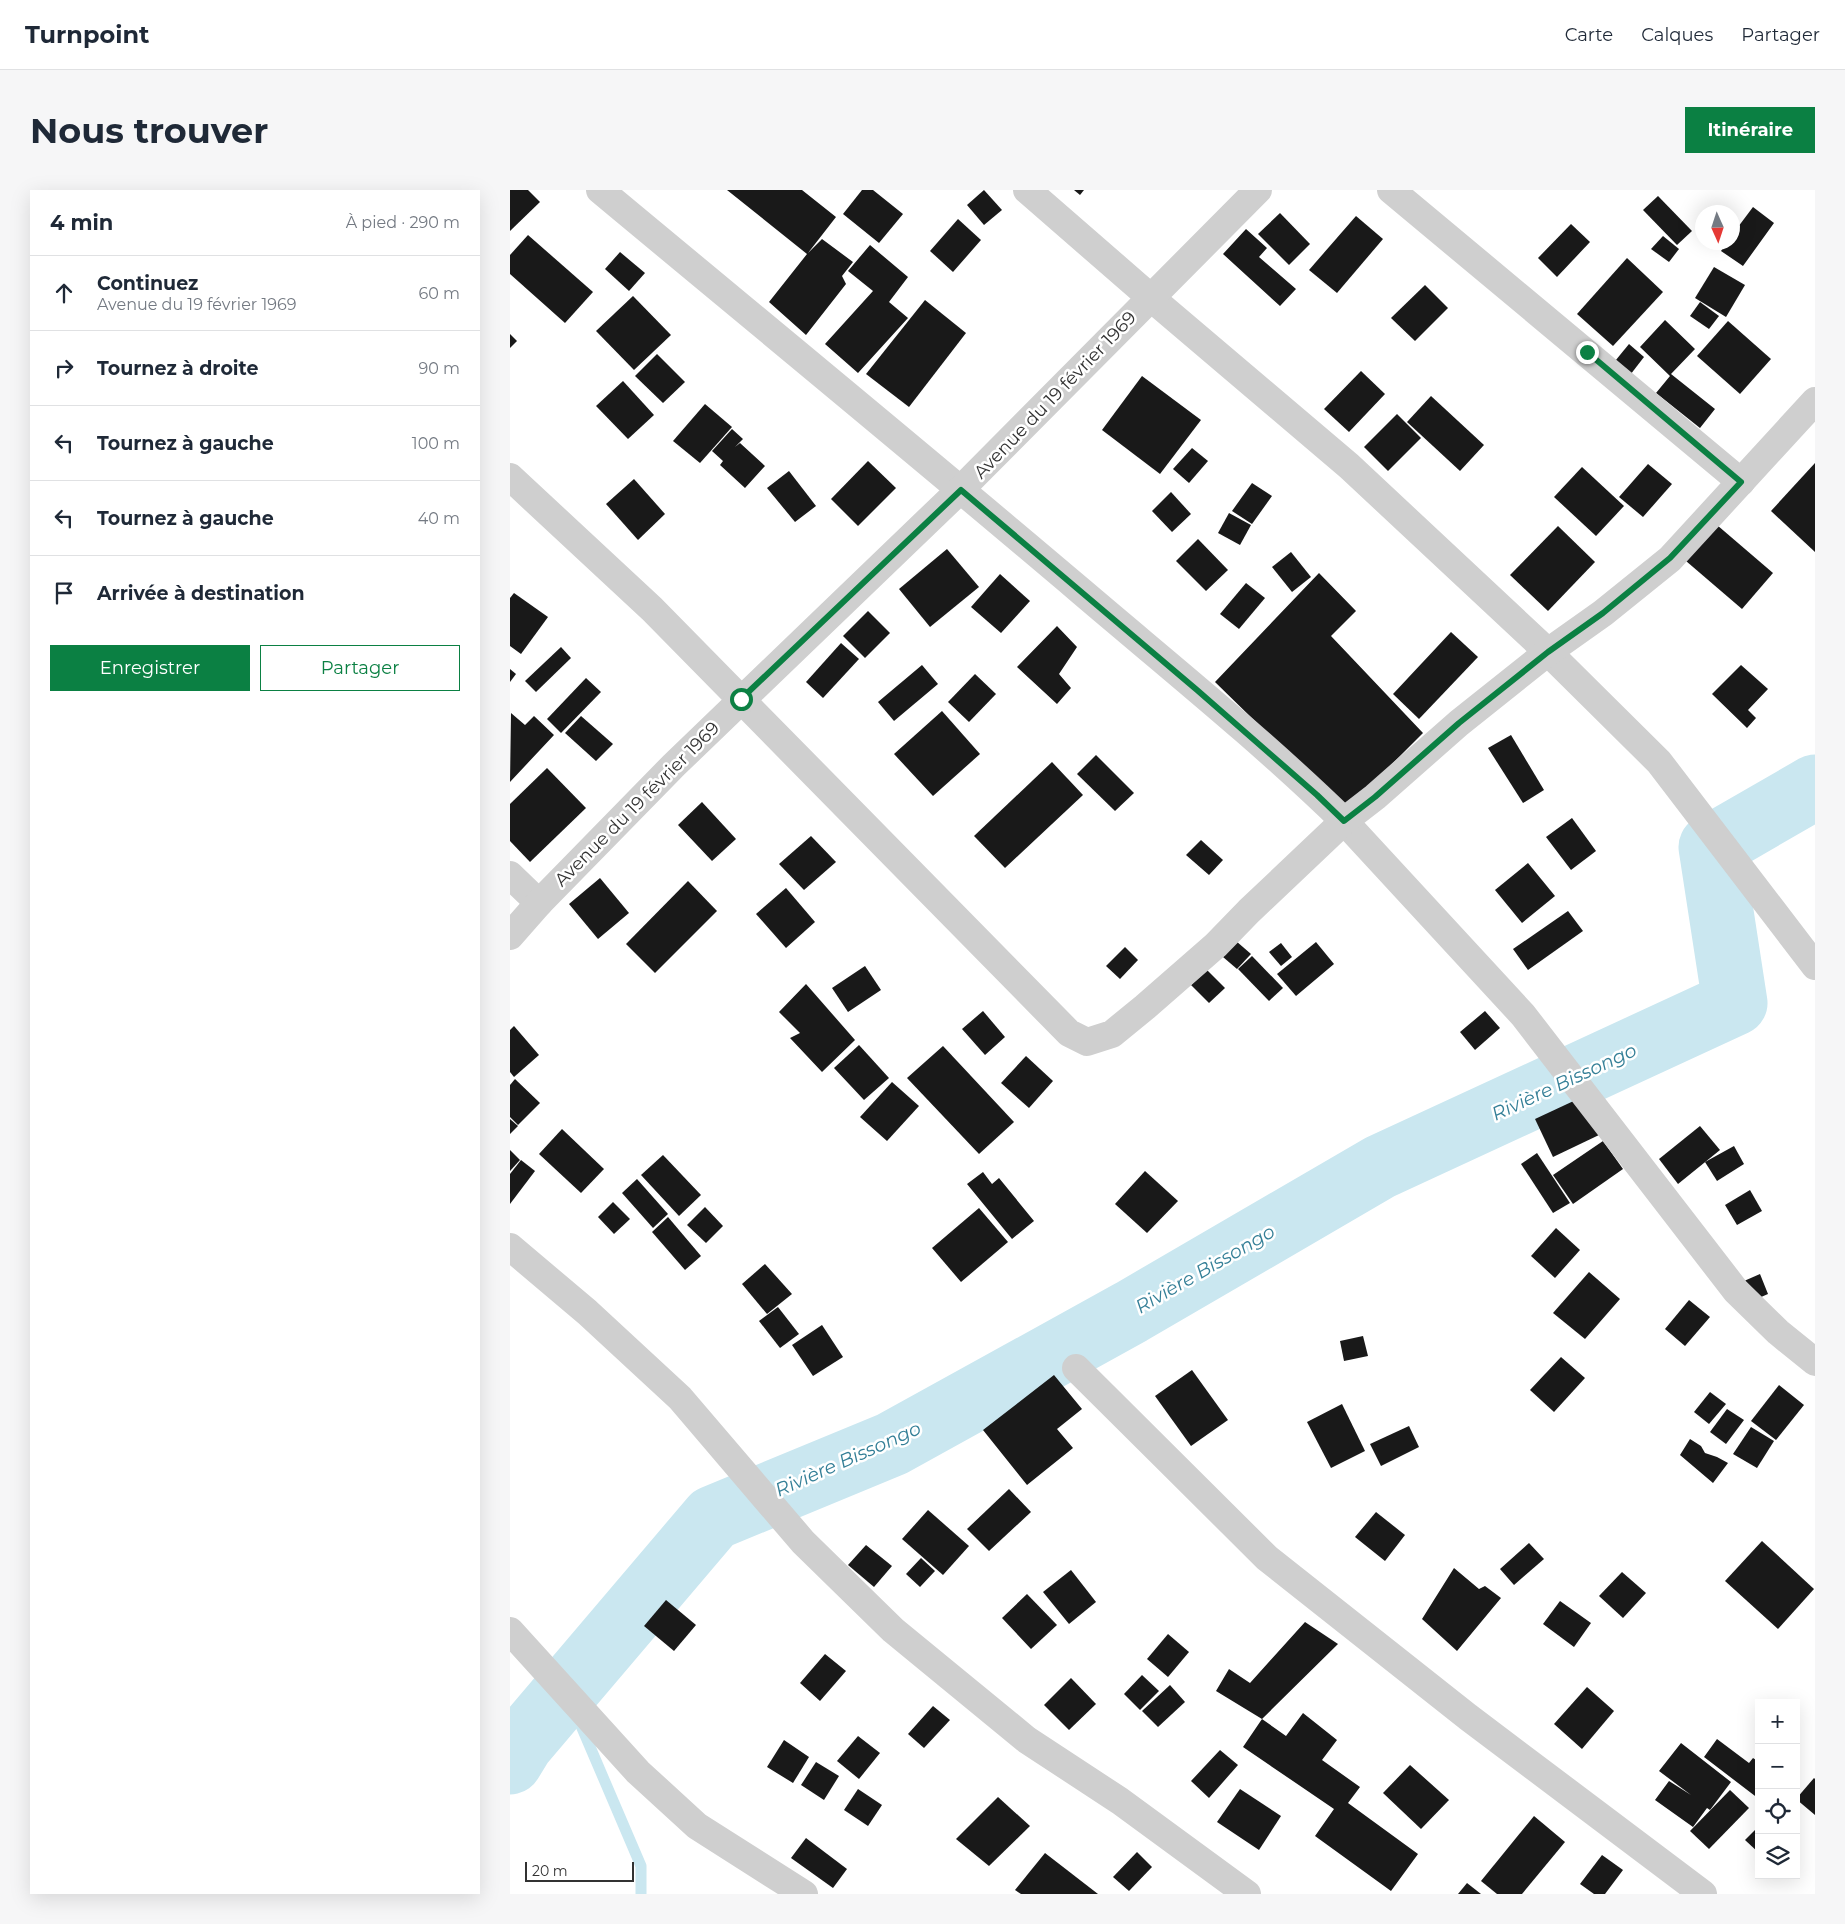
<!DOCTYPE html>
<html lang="fr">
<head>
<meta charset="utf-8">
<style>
  :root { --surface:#fff; --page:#f6f6f7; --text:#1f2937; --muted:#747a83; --line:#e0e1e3; --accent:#0b8043 }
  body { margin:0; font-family:Montserrat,sans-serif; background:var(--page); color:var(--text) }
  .controls { position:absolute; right:15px; bottom:15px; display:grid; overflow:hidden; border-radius:0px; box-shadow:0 5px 20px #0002 }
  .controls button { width:45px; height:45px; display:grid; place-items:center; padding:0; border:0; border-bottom:1px solid var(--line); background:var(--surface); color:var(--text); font:25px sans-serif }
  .compass { position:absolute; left:1185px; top:15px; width:45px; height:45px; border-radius:50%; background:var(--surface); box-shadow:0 5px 20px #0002; rotate:177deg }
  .scale { position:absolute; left:15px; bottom:12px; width:109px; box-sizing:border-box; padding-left:5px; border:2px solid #323232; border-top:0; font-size:14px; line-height:18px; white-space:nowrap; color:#323232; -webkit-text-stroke:4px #fff; paint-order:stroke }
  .stop { position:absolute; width:15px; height:15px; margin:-11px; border:4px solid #0b8043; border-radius:50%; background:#fff }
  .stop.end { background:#0b8043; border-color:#fff; box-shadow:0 1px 5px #0008 }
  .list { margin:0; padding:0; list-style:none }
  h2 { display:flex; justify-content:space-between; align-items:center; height:65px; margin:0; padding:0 20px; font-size:21px }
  h2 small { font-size:16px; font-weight:400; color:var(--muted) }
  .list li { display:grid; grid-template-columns:32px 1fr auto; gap:15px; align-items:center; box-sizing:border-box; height:75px; padding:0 20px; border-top:1px solid var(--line) }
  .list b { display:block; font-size:19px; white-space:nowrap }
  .list p { margin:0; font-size:16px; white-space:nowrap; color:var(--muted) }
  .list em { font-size:16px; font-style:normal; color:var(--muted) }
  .actions { display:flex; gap:10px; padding:15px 20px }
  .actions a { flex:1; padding:11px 0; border:1px solid var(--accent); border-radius:0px; text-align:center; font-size:18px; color:var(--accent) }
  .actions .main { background:var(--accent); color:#fff }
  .icon { flex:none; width:28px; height:28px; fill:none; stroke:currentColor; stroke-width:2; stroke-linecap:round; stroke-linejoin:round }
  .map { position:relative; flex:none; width:1305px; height:1704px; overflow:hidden; border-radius:0px }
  header { display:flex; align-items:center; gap:30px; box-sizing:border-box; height:70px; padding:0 25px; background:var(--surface); border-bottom:1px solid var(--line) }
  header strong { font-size:24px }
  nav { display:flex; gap:28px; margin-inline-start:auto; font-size:18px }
  .intro { display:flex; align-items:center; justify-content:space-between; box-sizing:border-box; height:120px; padding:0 30px }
  h1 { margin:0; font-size:35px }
  .button { padding:12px 22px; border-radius:0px; background:var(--accent); color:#fff; font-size:18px; font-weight:700 }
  main { display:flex; gap:30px; padding:0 30px }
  aside { flex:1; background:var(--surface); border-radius:0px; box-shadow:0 5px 20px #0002 }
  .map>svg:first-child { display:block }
</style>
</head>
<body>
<header>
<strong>Turnpoint</strong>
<nav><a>Carte</a><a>Calques</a><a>Partager</a></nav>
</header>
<div class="intro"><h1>Nous trouver</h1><a class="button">Itinéraire</a></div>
<main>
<aside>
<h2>4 min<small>À pied · 290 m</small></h2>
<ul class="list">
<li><svg class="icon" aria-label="ahead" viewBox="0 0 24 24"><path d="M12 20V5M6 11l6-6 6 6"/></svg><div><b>Continuez</b><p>Avenue du 19 février 1969</p></div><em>60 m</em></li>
<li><svg class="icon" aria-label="right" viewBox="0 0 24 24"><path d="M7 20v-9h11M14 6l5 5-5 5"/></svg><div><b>Tournez à droite</b></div><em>90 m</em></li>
<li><svg class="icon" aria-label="left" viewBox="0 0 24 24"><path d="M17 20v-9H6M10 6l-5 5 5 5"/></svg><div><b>Tournez à gauche</b></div><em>100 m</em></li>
<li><svg class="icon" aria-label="left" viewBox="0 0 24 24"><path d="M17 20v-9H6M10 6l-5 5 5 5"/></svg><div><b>Tournez à gauche</b></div><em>40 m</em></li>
<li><svg class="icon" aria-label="arrive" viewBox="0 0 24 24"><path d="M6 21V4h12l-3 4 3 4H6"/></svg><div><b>Arrivée à destination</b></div></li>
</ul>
<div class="actions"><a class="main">Enregistrer</a><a>Partager</a></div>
</aside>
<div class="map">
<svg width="1305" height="1704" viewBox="0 0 1305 1704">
  <rect width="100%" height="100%" fill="#fff"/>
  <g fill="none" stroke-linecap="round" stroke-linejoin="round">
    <path stroke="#cae7f0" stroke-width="11" d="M 69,1531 L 131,1676 L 131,1704"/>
    <path stroke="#cae7f0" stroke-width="65" d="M 0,1572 L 11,1554 L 203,1328 L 382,1254 L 621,1122 L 870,977 L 1225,813 L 1201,657 L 1305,597"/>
  </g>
  <g fill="#191919">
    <path d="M 0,0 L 18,0 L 30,12 L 0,41 Z"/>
    <path d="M 217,0 L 292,0 L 326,27 L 298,63 L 312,49 L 343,72 L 332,86 L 336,94 L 296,145 L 259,112 L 297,64 Z"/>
    <path d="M 352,0 L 363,0 L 393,24 L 369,53 L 333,24 Z"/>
    <path d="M 474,0 L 492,20 L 474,35 L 457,15 Z"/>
    <path d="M 564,0 L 574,0 L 570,5 Z"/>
    <path d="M 1148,6 L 1182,41 L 1167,55 L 1133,20 Z"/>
    <path d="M 1243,17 L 1264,33 L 1233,76 L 1211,61 L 1217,52 L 1222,52 L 1222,45 Z"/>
    <path d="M 770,23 L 800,54 L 779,75 L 748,44 Z"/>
    <path d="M 846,26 L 873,49 L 827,103 L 799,80 Z"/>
    <path d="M 448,29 L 471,50 L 443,82 L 420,61 Z"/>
    <path d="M 1061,34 L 1080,52 L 1047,87 L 1028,68 Z"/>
    <path d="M 736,39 L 757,58 L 749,67 L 786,99 L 770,116 L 713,64 Z"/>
    <path d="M 18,45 L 83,102 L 55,133 L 0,84 L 0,65 Z"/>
    <path d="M 1153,46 L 1169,59 L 1159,72 L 1141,59 Z"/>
    <path d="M 360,55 L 398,87 L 379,112 L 398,128 L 348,183 L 315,154 L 363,101 L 338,81 Z"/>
    <path d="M 110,62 L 135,83 L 119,101 L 95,79 Z"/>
    <path d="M 1117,68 L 1153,102 L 1103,156 L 1067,124 Z"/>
    <path d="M 1204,77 L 1235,95 L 1216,127 L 1185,108 Z"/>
    <path d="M 915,95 L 938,118 L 905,151 L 881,128 Z"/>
    <path d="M 123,106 L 161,145 L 124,180 L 86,141 Z"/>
    <path d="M 415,110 L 456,143 L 399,217 L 356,184 Z"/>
    <path d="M 1190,112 L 1209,126 L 1199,139 L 1180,126 Z"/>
    <path d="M 1155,130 L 1185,159 L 1161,184 L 1205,219 L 1190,238 L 1146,203 L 1160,186 L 1130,157 Z"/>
    <path d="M 1218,131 L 1261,169 L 1230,204 L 1187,166 Z"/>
    <path d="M 0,144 L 7,151 L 0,158 Z"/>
    <path d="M 1119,154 L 1134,167 L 1117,189 L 1101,176 Z"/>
    <path d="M 147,164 L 175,192 L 153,213 L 125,186 Z"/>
    <path d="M 851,181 L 875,204 L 839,242 L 814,219 Z"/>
    <path d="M 632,186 L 691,230 L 650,284 L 592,240 Z"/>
    <path d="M 113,191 L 144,225 L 118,249 L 86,216 Z"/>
    <path d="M 921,206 L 974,255 L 950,281 L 897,232 Z"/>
    <path d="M 195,214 L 222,237 L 190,273 L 163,251 Z"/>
    <path d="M 887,224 L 911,248 L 878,281 L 854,257 Z"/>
    <path d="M 222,239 L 233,249 L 225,257 L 230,253 L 255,276 L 235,298 L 210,275 L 213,271 L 202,261 Z"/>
    <path d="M 682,258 L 698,271 L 679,293 L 663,279 Z"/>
    <path d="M 358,271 L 386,298 L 348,336 L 321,309 Z"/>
    <path d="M 1305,273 L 1305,362 L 1261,321 Z"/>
    <path d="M 1138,274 L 1162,294 L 1133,327 L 1109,307 Z"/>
    <path d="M 1072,277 L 1114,316 L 1086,346 L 1044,307 Z"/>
    <path d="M 279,281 L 306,316 L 285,332 L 257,298 Z"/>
    <path d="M 124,289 L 155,324 L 128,350 L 96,314 Z"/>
    <path d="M 742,293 L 762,306 L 742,334 L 722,321 Z"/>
    <path d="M 661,302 L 681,324 L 662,342 L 642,321 Z"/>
    <path d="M 719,323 L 741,335 L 730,355 L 708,343 Z"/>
    <path d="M 1207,335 L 1263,383 L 1232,419 L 1176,371 Z"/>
    <path d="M 1048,336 L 1085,372 L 1038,421 L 1000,385 Z"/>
    <path d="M 688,349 L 718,380 L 696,401 L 666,371 Z"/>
    <path d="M 437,359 L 469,397 L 420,437 L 389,399 Z"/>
    <path d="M 781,362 L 801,387 L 782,402 L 762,377 Z"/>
    <path d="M 809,383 L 846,421 L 821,446 L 913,543 L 836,620 L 705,492 Z"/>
    <path d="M 490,384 L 520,411 L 491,443 L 461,417 Z"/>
    <path d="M 736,393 L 755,408 L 729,439 L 710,424 Z"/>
    <path d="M 4,403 L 38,427 L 11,464 L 0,456 L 0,408 Z"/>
    <path d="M 358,421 L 380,443 L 355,468 L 333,446 Z"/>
    <path d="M 547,436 L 567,457 L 549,484 L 561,498 L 547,514 L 507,477 Z"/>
    <path d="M 941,442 L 968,467 L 909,529 L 883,504 Z"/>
    <path d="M 331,453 L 349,469 L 313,508 L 296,492 Z"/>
    <path d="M 51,457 L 61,468 L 26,502 L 15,491 Z"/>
    <path d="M 412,475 L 428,494 L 384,531 L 368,512 Z"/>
    <path d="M 1231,475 L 1258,499 L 1238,520 L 1246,528 L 1237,538 L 1202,504 Z"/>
    <path d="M 0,479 L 6,484 L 0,492 Z"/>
    <path d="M 465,484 L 486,504 L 459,532 L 438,512 Z"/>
    <path d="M 76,488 L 91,502 L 51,543 L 37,529 Z"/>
    <path d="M 432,521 L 470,564 L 423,606 L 384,564 Z"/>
    <path d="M 1,523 L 15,535 L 24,526 L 44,545 L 0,592 Z"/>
    <path d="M 71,526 L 103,554 L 86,571 L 55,543 Z"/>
    <path d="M 1001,545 L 1034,600 L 1013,613 L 978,558 Z"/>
    <path d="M 586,565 L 624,603 L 605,621 L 567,584 Z"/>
    <path d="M 542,572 L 573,605 L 495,678 L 464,646 Z"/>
    <path d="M 37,578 L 76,618 L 20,672 L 0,651 L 0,614 Z"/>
    <path d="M 192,612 L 226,649 L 202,671 L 168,635 Z"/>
    <path d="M 1062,628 L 1086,661 L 1061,680 L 1036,647 Z"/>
    <path d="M 301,646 L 326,672 L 294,700 L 269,674 Z"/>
    <path d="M 691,650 L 713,670 L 699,685 L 676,665 Z"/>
    <path d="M 1018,673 L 1045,706 L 1012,733 L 985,700 Z"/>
    <path d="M 90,688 L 119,723 L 88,749 L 59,714 Z"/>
    <path d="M 178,691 L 207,721 L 145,783 L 116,754 Z"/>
    <path d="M 276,698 L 305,732 L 276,758 L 246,724 Z"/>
    <path d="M 1058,721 L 1073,741 L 1018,780 L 1003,759 Z"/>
    <path d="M 726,751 L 741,764 L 727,779 L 713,767 Z"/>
    <path d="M 806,752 L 824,774 L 786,806 L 767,784 Z"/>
    <path d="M 771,753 L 782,767 L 771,776 L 759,762 Z"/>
    <path d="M 615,757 L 628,770 L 610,789 L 596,776 Z"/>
    <path d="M 742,766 L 773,798 L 759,811 L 728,779 Z"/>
    <path d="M 355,776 L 371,800 L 338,822 L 322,798 Z"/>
    <path d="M 697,780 L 715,798 L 699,813 L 681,795 Z"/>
    <path d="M 296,794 L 345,850 L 312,882 L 280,848 L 290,843 L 269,822 Z"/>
    <path d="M 473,821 L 495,847 L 475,865 L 452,839 Z"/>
    <path d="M 975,821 L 990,838 L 965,860 L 950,842 Z"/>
    <path d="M 4,836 L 29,865 L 4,887 L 0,882 L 0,840 Z"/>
    <path d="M 349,855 L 379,888 L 354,910 L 324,878 Z"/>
    <path d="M 433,856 L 504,932 L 469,964 L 397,888 Z"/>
    <path d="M 516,866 L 543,891 L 519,918 L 491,893 Z"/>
    <path d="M 5,889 L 30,913 L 8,935 L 0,927 L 0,895 Z"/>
    <path d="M 382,892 L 409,916 L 377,951 L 350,927 Z"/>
    <path d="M 1070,908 L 1089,945 L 1043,967 L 1025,929 Z"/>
    <path d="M 0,929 L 8,936 L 0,944 Z"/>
    <path d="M 1190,936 L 1210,960 L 1168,994 L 1149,969 Z"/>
    <path d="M 52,939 L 94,979 L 71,1003 L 29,964 Z"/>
    <path d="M 1093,951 L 1113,979 L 1063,1014 L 1043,985 Z"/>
    <path d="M 1224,956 L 1234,974 L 1207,991 L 1195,972 Z"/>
    <path d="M 0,960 L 10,970 L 0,981 Z"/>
    <path d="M 1027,963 L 1060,1013 L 1043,1023 L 1011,974 Z"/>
    <path d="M 153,965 L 191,1005 L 169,1026 L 131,985 Z"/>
    <path d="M 11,970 L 25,981 L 0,1014 L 0,984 Z"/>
    <path d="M 635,981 L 668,1011 L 637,1043 L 605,1014 Z"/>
    <path d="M 473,982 L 482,994 L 489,988 L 524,1031 L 502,1049 L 457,994 Z"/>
    <path d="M 127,989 L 158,1024 L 143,1038 L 112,1003 Z"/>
    <path d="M 1240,1000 L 1252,1021 L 1227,1035 L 1215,1015 Z"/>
    <path d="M 103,1012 L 120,1029 L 104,1044 L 88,1027 Z"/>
    <path d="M 195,1017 L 213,1036 L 196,1053 L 177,1035 Z"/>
    <path d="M 469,1018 L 498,1052 L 451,1092 L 422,1058 Z"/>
    <path d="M 158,1027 L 191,1066 L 175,1080 L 142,1042 Z"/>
    <path d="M 1046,1038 L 1070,1060 L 1045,1088 L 1021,1066 Z"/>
    <path d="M 255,1074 L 282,1104 L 257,1124 L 232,1094 Z"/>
    <path d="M 1079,1082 L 1110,1109 L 1075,1149 L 1043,1123 Z"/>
    <path d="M 1250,1084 L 1258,1104 L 1242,1111 L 1234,1091 Z"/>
    <path d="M 1179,1110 L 1200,1127 L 1175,1156 L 1155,1139 Z"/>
    <path d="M 268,1117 L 289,1144 L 270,1158 L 249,1131 Z"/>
    <path d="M 312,1135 L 333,1167 L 303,1186 L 282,1155 Z"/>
    <path d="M 853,1146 L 858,1166 L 834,1171 L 830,1151 Z"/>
    <path d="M 1051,1167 L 1075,1188 L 1044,1222 L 1020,1200 Z"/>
    <path d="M 682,1180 L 718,1230 L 681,1256 L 645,1206 Z"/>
    <path d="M 544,1185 L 572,1219 L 547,1239 L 563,1258 L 517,1295 L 473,1240 Z"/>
    <path d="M 1269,1195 L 1294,1215 L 1266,1250 L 1241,1231 Z"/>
    <path d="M 1200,1202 L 1216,1214 L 1199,1234 L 1184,1222 Z"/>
    <path d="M 832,1214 L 855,1261 L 821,1278 L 797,1232 Z"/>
    <path d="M 1217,1219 L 1234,1230 L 1216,1254 L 1200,1242 Z"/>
    <path d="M 899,1236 L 909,1257 L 871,1276 L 860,1254 Z"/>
    <path d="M 1241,1237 L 1264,1251 L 1247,1278 L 1223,1264 Z"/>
    <path d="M 1180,1249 L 1191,1256 L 1195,1263 L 1207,1267 L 1218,1273 L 1203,1293 L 1170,1265 Z"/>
    <path d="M 499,1299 L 521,1322 L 479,1361 L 457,1339 Z"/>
    <path d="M 418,1320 L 459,1356 L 433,1385 L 392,1349 Z"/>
    <path d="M 866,1322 L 895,1345 L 875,1371 L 845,1347 Z"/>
    <path d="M 1252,1351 L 1304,1399 L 1268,1439 L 1215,1391 Z"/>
    <path d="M 1019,1353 L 1034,1369 L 1004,1395 L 990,1379 Z"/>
    <path d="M 356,1355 L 382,1376 L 364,1397 L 338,1375 Z"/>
    <path d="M 411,1368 L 425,1381 L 410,1397 L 396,1384 Z"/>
    <path d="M 944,1378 L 969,1399 L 975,1396 L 991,1408 L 947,1461 L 912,1429 Z"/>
    <path d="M 561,1380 L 586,1412 L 559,1434 L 533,1402 Z"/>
    <path d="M 1112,1382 L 1136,1403 L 1113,1428 L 1089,1406 Z"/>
    <path d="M 517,1404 L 547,1435 L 521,1459 L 492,1428 Z"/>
    <path d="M 156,1410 L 186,1435 L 164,1461 L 134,1436 Z"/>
    <path d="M 1050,1411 L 1081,1433 L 1064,1457 L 1033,1434 Z"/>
    <path d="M 795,1432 L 828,1454 L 752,1529 L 706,1501 L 719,1479 L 740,1493 Z"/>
    <path d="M 658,1444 L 679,1462 L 658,1487 L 637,1469 Z"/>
    <path d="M 315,1464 L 336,1481 L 310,1511 L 290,1493 Z"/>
    <path d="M 632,1485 L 649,1501 L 630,1520 L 614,1504 Z"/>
    <path d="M 561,1488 L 586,1514 L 559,1540 L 534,1515 Z"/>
    <path d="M 660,1495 L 675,1512 L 648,1537 L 632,1521 Z"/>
    <path d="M 1077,1497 L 1104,1521 L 1072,1559 L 1044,1534 Z"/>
    <path d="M 423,1516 L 440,1530 L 414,1558 L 398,1544 Z"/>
    <path d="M 793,1523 L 827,1550 L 812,1570 L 850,1597 L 838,1613 L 908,1664 L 881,1701 L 805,1646 L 824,1619 L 733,1557 L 752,1529 L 776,1546 Z"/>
    <path d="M 348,1546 L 370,1563 L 349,1589 L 327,1571 Z"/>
    <path d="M 1207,1549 L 1239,1573 L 1243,1568 L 1249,1572 L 1249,1609 L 1194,1567 Z"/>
    <path d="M 274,1550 L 299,1567 L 283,1593 L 257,1577 Z"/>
    <path d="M 1171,1553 L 1221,1592 L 1200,1620 L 1197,1618 L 1183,1637 L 1145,1610 L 1159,1591 L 1181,1605 L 1149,1581 Z"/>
    <path d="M 710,1560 L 728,1575 L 699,1608 L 681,1591 Z"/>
    <path d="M 306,1572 L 329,1586 L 314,1610 L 291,1595 Z"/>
    <path d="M 900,1575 L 939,1610 L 911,1639 L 873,1603 Z"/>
    <path d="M 1304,1588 L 1305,1589 L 1305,1625 L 1286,1609 Z"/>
    <path d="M 348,1599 L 372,1615 L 358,1636 L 334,1620 Z"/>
    <path d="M 730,1599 L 771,1626 L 749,1660 L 707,1632 Z"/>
    <path d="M 1220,1600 L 1239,1618 L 1199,1659 L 1180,1641 Z"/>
    <path d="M 488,1607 L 520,1636 L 479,1676 L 446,1649 Z"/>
    <path d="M 1024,1626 L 1055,1652 L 1012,1704 L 987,1704 L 971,1691 Z"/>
    <path d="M 1249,1636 L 1249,1663 L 1235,1650 Z"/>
    <path d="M 296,1648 L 337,1679 L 323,1698 L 281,1668 Z"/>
    <path d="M 627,1662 L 642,1677 L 619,1701 L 603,1687 Z"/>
    <path d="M 535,1663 L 588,1704 L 511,1704 L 505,1700 Z"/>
    <path d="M 1092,1665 L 1113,1680 L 1095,1704 L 1084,1704 L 1070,1694 Z"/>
    <path d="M 957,1693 L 971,1704 L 948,1704 Z"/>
  </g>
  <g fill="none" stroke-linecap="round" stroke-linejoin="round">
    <g stroke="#cfcfcf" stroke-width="28">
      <path d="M 90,0 C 251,134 413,267 572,402 C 660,477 751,550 834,631 L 1013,825 L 1226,1101 L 1268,1142 L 1305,1172"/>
      <path d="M 517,0 L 640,107 L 839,276 L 1038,462 L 1149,572 L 1305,776"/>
      <path d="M 881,0 L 1231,292"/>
      <path d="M 0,287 L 142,419 L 559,843 L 577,852 L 602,844 L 635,817 L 706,755 L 739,721 L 834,631 L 865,607 L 949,533 L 1038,462 L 1093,423 L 1160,369 L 1305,211"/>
      <path d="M 0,685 L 29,713"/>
      <path d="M 0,746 L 29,713 L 164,575 L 451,299 L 748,0"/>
      <path d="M 0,1057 L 77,1122 L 170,1208 L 293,1352 L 383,1440 L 517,1550 L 610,1611 L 737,1704"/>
      <path d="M 566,1178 L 757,1368 L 958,1527 L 1193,1704"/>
      <path d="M 0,1441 L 128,1582 L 187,1636 L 294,1704"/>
    </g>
  </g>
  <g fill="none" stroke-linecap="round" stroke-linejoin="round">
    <path stroke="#0b8043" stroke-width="6" d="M 231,509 L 451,300 L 687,500 L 807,605 L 834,631 L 865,607 L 949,533 L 1038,462 L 1093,423 L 1160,368 L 1231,292 L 1077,162"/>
  </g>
  <g text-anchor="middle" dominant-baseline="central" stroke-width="5" stroke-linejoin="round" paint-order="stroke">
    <g font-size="18" fill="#323232" stroke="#fff">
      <text transform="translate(545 205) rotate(-46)">Avenue du 19 février 1969</text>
      <text transform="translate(127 614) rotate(-45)">Avenue du 19 février 1969</text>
    </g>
    <g font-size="19" font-style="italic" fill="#347f97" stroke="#fff">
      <text transform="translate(1054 892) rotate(-25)">Rivière Bissongo</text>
      <text transform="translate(695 1079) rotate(-30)">Rivière Bissongo</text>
      <text transform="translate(338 1269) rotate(-24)">Rivière Bissongo</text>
    </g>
  </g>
</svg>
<div class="controls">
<button>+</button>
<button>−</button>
<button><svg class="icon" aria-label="locate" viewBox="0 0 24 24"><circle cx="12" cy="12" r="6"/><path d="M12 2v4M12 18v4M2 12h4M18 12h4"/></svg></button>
<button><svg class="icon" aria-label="layers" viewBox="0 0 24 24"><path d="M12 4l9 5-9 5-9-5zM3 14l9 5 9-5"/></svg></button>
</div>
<svg class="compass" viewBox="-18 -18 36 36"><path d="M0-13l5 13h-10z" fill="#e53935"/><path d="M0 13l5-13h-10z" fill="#747a83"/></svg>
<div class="scale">20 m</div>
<div class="stop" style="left:231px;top:509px"></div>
<div class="stop end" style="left:1077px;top:162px"></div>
</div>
</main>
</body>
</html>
